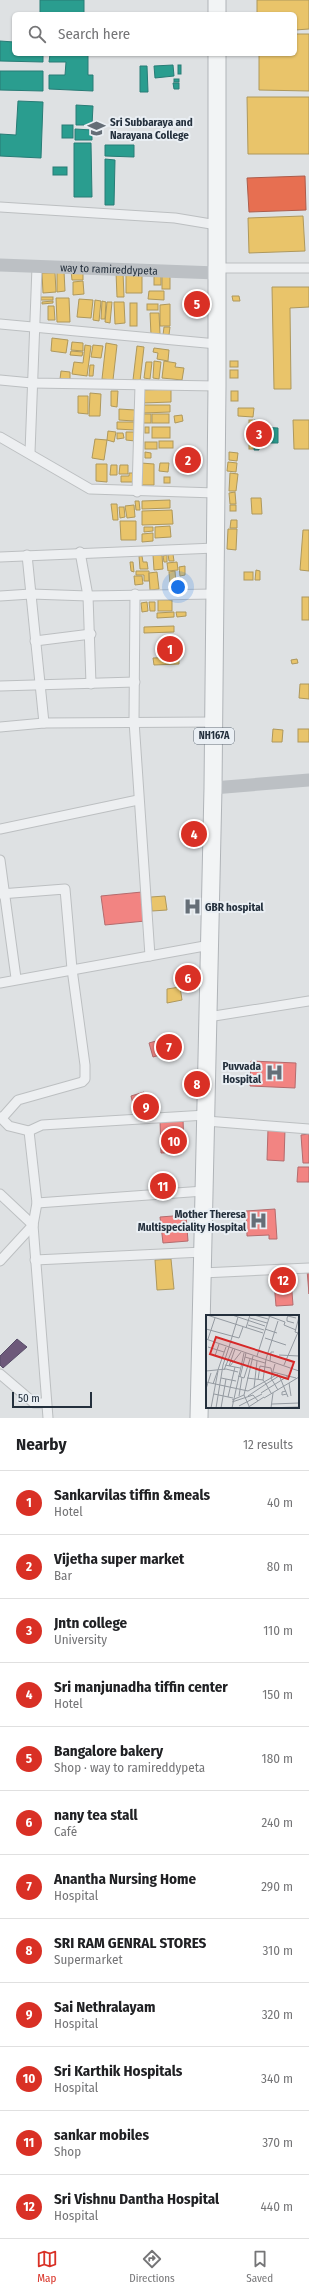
<!DOCTYPE html>
<html lang="en">
<head>
<meta charset="utf-8">
<style>
  :root { --surface:#fff; --page:#f2f2f2; --text:#202124; --muted:#757577; --line:#e0e0e0; --accent:#d93025 }
  body { margin:0; font-family:"Fira Sans Condensed",sans-serif; background:var(--page); color:var(--text) }
  .scale { position:absolute; left:12px; bottom:10px; width:80px; box-sizing:border-box; padding-left:4px; border:2px solid #24303d; border-top:0; font-size:11px; line-height:14px; white-space:nowrap; color:#24303d; -webkit-text-stroke:3px #eaeff4; paint-order:stroke }
  .you { position:absolute; left:178px; top:587px; width:14px; height:14px; margin:-10px; border:3px solid #fff; border-radius:50%; background:#1a73e8; box-shadow:0 0 0 6px #1a73e833 }
  .badge { display:grid; place-items:center; width:26px; height:26px; border-radius:50%; background:var(--accent); color:#fff; font-size:13px; font-weight:700 }
  .pin { position:absolute; translate:-50% -50%; border:2px solid #fff; box-shadow:0 1px 4px #0006 }
  .list { margin:0; padding:0; list-style:none }
  h2 { display:flex; justify-content:space-between; align-items:center; height:52px; margin:0; padding:0 16px; font-size:17px }
  h2 small { font-size:13px; font-weight:400; color:var(--muted) }
  .list li { display:grid; grid-template-columns:26px 1fr auto; gap:12px; align-items:center; box-sizing:border-box; height:64px; padding:0 16px; border-top:1px solid var(--line) }
  .list b { display:block; font-size:15px; white-space:nowrap }
  .list p { margin:0; font-size:13px; white-space:nowrap; color:var(--muted) }
  .list em { font-size:13px; font-style:normal; color:var(--muted) }
  .icon { flex:none; width:22px; height:22px; fill:none; stroke:currentColor; stroke-width:2; stroke-linecap:round; stroke-linejoin:round }
  .map { position:relative; flex:none; width:309px; height:1418px; overflow:hidden }
  .search { position:absolute; background:var(--surface); box-shadow:0 1px 3px #0004; left:12px; right:12px; top:12px; height:44px; display:flex; align-items:center; gap:10px; box-sizing:border-box; padding:0 14px; border-radius:6px; color:var(--muted); font-size:15px }
  .sheet { height:820px; background:var(--surface) }
  nav { display:flex; justify-content:space-around; align-items:center; box-sizing:border-box; height:56px; border-top:1px solid var(--line); background:var(--surface); font-size:11px; color:var(--muted) }
  nav a { display:grid; justify-items:center; gap:2px }
  nav .on { color:var(--accent) }
  .map>svg:first-child { display:block }
</style>
</head>
<body>
<div class="map">
<svg width="309" height="1418" viewBox="0 0 309 1418">
  <rect width="100%" height="100%" fill="#dee1e3"/>
  <g fill="#e9c46a" stroke="#ae985c">
    <path d="M 257,0 L 309,0 L 309,29 L 295,30 L 295,14 L 257,14 Z"/>
    <path d="M 295,34 L 309,34 L 309,91 L 259,90 L 259,54 L 295,54 Z"/>
    <path d="M 247,97 L 309,97 L 309,154 L 248,154 Z"/>
    <path d="M 303,216 L 305,251 L 249,253 L 248,218 Z"/>
    <path d="M 57,271 L 64,271 L 65,291 L 57,292 Z"/>
    <path d="M 71,271 L 83,271 L 83,280 L 72,280 Z"/>
    <path d="M 116,272 L 123,272 L 124,297 L 117,297 Z"/>
    <path d="M 42,273 L 55,273 L 56,292 L 43,293 Z"/>
    <path d="M 142,273 L 142,293 L 126,293 L 126,274 Z"/>
    <rect x="154" y="273" width="7" height="12"/>
    <rect x="162" y="274" width="8" height="15"/>
    <path d="M 83,281 L 84,294 L 73,295 L 73,282 Z"/>
    <path d="M 272,287 L 309,287 L 309,307 L 290,308 L 291,389 L 274,389 Z"/>
    <path d="M 149,291 L 164,291 L 164,300 L 148,299 Z"/>
    <path d="M 232,296 L 239,296 L 240,301 L 233,301 Z"/>
    <rect x="41" y="297" width="12" height="3"/>
    <path d="M 56,298 L 69,298 L 70,322 L 57,322 Z"/>
    <path d="M 79,299 L 93,300 L 91,318 L 77,317 Z"/>
    <path d="M 95,300 L 101,301 L 99,321 L 93,320 Z"/>
    <path d="M 53,301 L 53,303 L 42,304 L 42,302 Z"/>
    <path d="M 102,301 L 106,302 L 105,319 L 101,319 Z"/>
    <path d="M 107,302 L 112,302 L 110,323 L 105,322 Z"/>
    <path d="M 114,302 L 124,302 L 125,323 L 115,324 Z"/>
    <rect x="130" y="303" width="7" height="23"/>
    <rect x="147" y="304" width="11" height="6"/>
    <path d="M 170,304 L 170,326 L 160,326 L 160,305 Z"/>
    <path d="M 48,306 L 54,306 L 55,320 L 48,320 Z"/>
    <path d="M 150,313 L 159,313 L 160,334 L 151,335 Z"/>
    <path d="M 164,327 L 170,327 L 169,335 L 163,335 Z"/>
    <path d="M 52,338 L 68,340 L 66,353 L 51,351 Z"/>
    <path d="M 72,342 L 83,343 L 83,351 L 71,350 Z"/>
    <path d="M 106,343 L 117,345 L 113,380 L 102,379 Z"/>
    <path d="M 85,345 L 91,346 L 87,376 L 72,374 L 74,362 L 83,363 Z"/>
    <path d="M 93,345 L 103,346 L 101,358 L 91,357 Z"/>
    <path d="M 137,346 L 144,347 L 140,381 L 133,380 Z"/>
    <path d="M 154,348 L 169,350 L 168,361 L 157,359 L 158,353 L 153,352 Z"/>
    <path d="M 71,351 L 83,352 L 82,356 L 70,355 Z"/>
    <path d="M 154,361 L 161,362 L 159,379 L 153,378 Z"/>
    <path d="M 164,361 L 176,363 L 175,367 L 184,368 L 182,380 L 162,378 Z"/>
    <rect x="230" y="361" width="8" height="6"/>
    <path d="M 146,362 L 152,362 L 150,379 L 144,378 Z"/>
    <path d="M 90,365 L 94,365 L 93,376 L 89,376 Z"/>
    <rect x="230" y="370" width="8" height="8"/>
    <path d="M 61,371 L 70,372 L 70,379 L 60,379 Z"/>
    <path d="M 171,389 L 171,402 L 143,403 L 143,390 Z"/>
    <path d="M 111,391 L 118,391 L 117,407 L 111,406 Z"/>
    <rect x="231" y="391" width="7" height="10"/>
    <path d="M 90,393 L 101,394 L 100,416 L 89,416 Z"/>
    <path d="M 78,396 L 88,396 L 88,414 L 78,413 Z"/>
    <path d="M 142,405 L 170,405 L 170,412 L 143,413 Z"/>
    <path d="M 238,408 L 254,408 L 253,417 L 238,416 Z"/>
    <path d="M 119,409 L 135,410 L 134,421 L 119,420 Z"/>
    <rect x="143" y="414" width="8" height="9"/>
    <rect x="152" y="414" width="17" height="9"/>
    <path d="M 182,415 L 183,421 L 175,423 L 174,416 Z"/>
    <rect x="249" y="420" width="4" height="29"/>
    <path d="M 293,420 L 309,420 L 309,449 L 294,449 Z"/>
    <path d="M 117,422 L 134,422 L 134,430 L 117,429 Z"/>
    <rect x="145" y="427" width="4" height="6"/>
    <rect x="152" y="427" width="18" height="11"/>
    <path d="M 108,431 L 116,432 L 114,442 L 107,440 Z"/>
    <path d="M 126,432 L 135,432 L 135,441 L 126,440 Z"/>
    <path d="M 117,433 L 123,433 L 124,438 L 117,439 Z"/>
    <path d="M 95,439 L 107,440 L 104,460 L 92,458 Z"/>
    <rect x="159" y="441" width="14" height="7"/>
    <rect x="145" y="442" width="12" height="7"/>
    <path d="M 145,452 L 151,453 L 151,458 L 145,458 Z"/>
    <path d="M 229,452 L 238,453 L 237,461 L 229,460 Z"/>
    <path d="M 228,462 L 237,463 L 236,472 L 227,471 Z"/>
    <path d="M 141,463 L 154,464 L 154,485 L 141,485 Z"/>
    <path d="M 160,463 L 169,463 L 168,472 L 159,471 Z"/>
    <path d="M 96,464 L 107,464 L 107,482 L 96,481 Z"/>
    <path d="M 111,465 L 117,465 L 117,475 L 110,475 Z"/>
    <path d="M 120,465 L 128,465 L 128,474 L 119,474 Z"/>
    <path d="M 129,473 L 134,473 L 134,482 L 121,482 L 121,476 L 129,476 Z"/>
    <path d="M 230,473 L 238,474 L 236,491 L 229,491 Z"/>
    <rect x="164" y="477" width="6" height="6"/>
    <path d="M 235,492 L 236,504 L 230,504 L 229,493 Z"/>
    <path d="M 251,498 L 261,498 L 262,514 L 252,514 Z"/>
    <path d="M 170,500 L 170,508 L 142,509 L 142,501 Z"/>
    <path d="M 135,501 L 139,501 L 140,510 L 136,510 Z"/>
    <path d="M 111,504 L 117,504 L 118,520 L 113,520 Z"/>
    <path d="M 134,505 L 135,517 L 127,518 L 125,506 Z"/>
    <rect x="230" y="505" width="6" height="6"/>
    <path d="M 119,507 L 124,507 L 125,517 L 120,518 Z"/>
    <path d="M 172,510 L 173,524 L 142,525 L 142,511 Z"/>
    <path d="M 231,520 L 237,520 L 237,528 L 230,528 Z"/>
    <path d="M 120,521 L 136,521 L 136,540 L 121,540 Z"/>
    <path d="M 170,526 L 171,537 L 155,538 L 155,527 Z"/>
    <path d="M 144,527 L 153,527 L 153,531 L 144,532 Z"/>
    <path d="M 228,529 L 237,529 L 236,550 L 227,549 Z"/>
    <path d="M 303,530 L 309,530 L 309,571 L 300,570 Z"/>
    <path d="M 153,533 L 153,541 L 142,542 L 142,534 Z"/>
    <path d="M 168,554 L 173,554 L 174,561 L 169,561 Z"/>
    <path d="M 153,555 L 162,555 L 163,569 L 154,570 Z"/>
    <path d="M 167,555 L 167,562 L 164,562 L 163,556 Z"/>
    <path d="M 139,556 L 142,556 L 143,562 L 147,562 L 148,569 L 140,569 Z"/>
    <path d="M 130,562 L 133,562 L 134,572 L 131,571 Z"/>
    <path d="M 177,562 L 178,570 L 168,571 L 167,563 Z"/>
    <path d="M 185,566 L 185,575 L 180,576 L 179,567 Z"/>
    <path d="M 256,570 L 260,571 L 260,580 L 255,580 Z"/>
    <path d="M 136,571 L 149,571 L 149,581 L 144,581 L 144,575 L 136,575 Z"/>
    <path d="M 175,571 L 176,583 L 170,584 L 169,572 Z"/>
    <path d="M 157,572 L 159,589 L 150,590 L 149,573 Z"/>
    <rect x="244" y="572" width="9" height="8"/>
    <path d="M 134,576 L 142,576 L 143,584 L 135,585 Z"/>
    <rect x="302" y="597" width="7" height="23"/>
    <rect x="158" y="600" width="14" height="11"/>
    <path d="M 147,602 L 148,611 L 142,612 L 141,603 Z"/>
    <path d="M 149,602 L 155,602 L 155,611 L 150,611 Z"/>
    <path d="M 174,612 L 174,617 L 157,618 L 157,613 Z"/>
    <path d="M 176,612 L 186,612 L 186,616 L 177,617 Z"/>
    <path d="M 174,626 L 174,632 L 144,633 L 144,627 Z"/>
    <rect x="166" y="641" width="8" height="15"/>
    <path d="M 179,657 L 179,664 L 154,665 L 153,658 Z"/>
    <path d="M 297,659 L 298,663 L 292,664 L 291,660 Z"/>
    <path d="M 300,684 L 309,684 L 309,699 L 299,698 Z"/>
    <path d="M 273,729 L 283,730 L 282,742 L 272,742 Z"/>
    <rect x="298" y="729" width="11" height="13"/>
    <path d="M 165,896 L 167,910 L 152,911 L 151,897 Z"/>
    <path d="M 180,987 L 182,1000 L 167,1003 L 167,989 Z"/>
    <path d="M 171,1259 L 174,1289 L 157,1290 L 155,1260 Z"/>
  </g>
  <path fill="#e76f51" stroke="#ac5c4b" d="M 305,176 L 306,210 L 249,212 L 247,178 Z"/>
  <path fill="#6d597a" stroke="#574d68" d="M 17,1339 L 27,1347 L 3,1368 L 0,1365 L 0,1356 Z"/>
  <g fill="#2a9d8f" stroke="#287c76">
    <rect x="40" y="0" width="44" height="14"/>
    <path d="M 0,41 L 14,42 L 14,54 L 43,54 L 43,62 L 0,61 Z"/>
    <path d="M 50,54 L 88,54 L 88,75 L 93,75 L 93,91 L 49,89 L 49,75 L 65,75 L 66,62 L 49,62 Z"/>
    <path d="M 173,65 L 174,76 L 155,78 L 154,66 Z"/>
    <rect x="178" y="65" width="3" height="9"/>
    <path d="M 140,66 L 147,66 L 148,92 L 140,92 Z"/>
    <path d="M 0,71 L 43,71 L 43,91 L 0,90 Z"/>
    <rect x="174" y="79" width="5" height="3"/>
    <path d="M 173,83 L 179,83 L 179,89 L 174,89 Z"/>
    <path d="M 18,101 L 43,102 L 41,158 L 0,156 L 0,134 L 16,135 Z"/>
    <path d="M 76,105 L 93,106 L 92,125 L 76,125 Z"/>
    <rect x="62" y="125" width="11" height="13"/>
    <path d="M 75,129 L 92,130 L 92,140 L 75,140 Z"/>
    <path d="M 74,143 L 91,143 L 92,197 L 74,197 Z"/>
    <path d="M 105,145 L 134,145 L 134,157 L 105,156 Z"/>
    <path d="M 105,159 L 115,160 L 114,205 L 105,205 Z"/>
    <rect x="53" y="167" width="14" height="8"/>
    <path d="M 254,420 L 259,420 L 259,427 L 278,428 L 278,443 L 259,443 L 259,450 L 254,450 Z"/>
  </g>
  <g fill="#f28482" stroke="#b46b6d">
    <path d="M 142,892 L 145,921 L 105,925 L 101,896 Z"/>
    <path d="M 173,1036 L 177,1050 L 153,1057 L 149,1043 Z"/>
    <path d="M 251,1061 L 296,1063 L 295,1088 L 250,1086 Z"/>
    <path d="M 144,1092 L 148,1108 L 135,1112 L 131,1096 Z"/>
    <path d="M 183,1118 L 184,1152 L 161,1153 L 160,1119 Z"/>
    <path d="M 268,1129 L 285,1129 L 284,1161 L 267,1160 Z"/>
    <path d="M 309,1134 L 309,1163 L 303,1163 L 301,1135 Z"/>
    <path d="M 298,1167 L 309,1167 L 309,1182 L 297,1182 Z"/>
    <path d="M 275,1209 L 277,1239 L 269,1239 L 269,1235 L 247,1236 L 246,1211 Z"/>
    <path d="M 186,1215 L 188,1241 L 163,1243 L 160,1217 Z"/>
    <path d="M 284,1269 L 285,1279 L 291,1279 L 293,1305 L 276,1306 L 273,1270 Z"/>
    <path d="M 307,1270 L 309,1270 L 309,1294 Z"/>
  </g>
  <g fill="none" stroke-linecap="round" stroke-linejoin="round">
    <defs>
      <g id="street">
        <path d="M 0,207 L 175,218 L 217,225"/>
        <path d="M 218,268 L 309,268"/>
        <path d="M 0,324 L 217,344"/>
        <path d="M 0,380 L 32,383 L 217,386"/>
        <path d="M 0,437 L 90,489 L 216,493"/>
        <path d="M 30,452 L 37,267"/>
        <path d="M 137,492 L 140,385"/>
        <path d="M 80,552 L 88,596 L 91,684"/>
        <path d="M 27,555 L 44,723"/>
        <path d="M 0,557 L 215,548"/>
        <path d="M 135,594 L 134,721 L 150,956"/>
        <path d="M 0,596 L 31,594 L 88,596 L 214,594"/>
        <path d="M 35,641 L 91,634"/>
        <path d="M 0,686 L 135,682"/>
        <path d="M 0,727 L 44,723 L 214,722"/>
        <path d="M 0,829 L 138,800"/>
        <path d="M 0,860 L 16,978"/>
        <path d="M 0,894 L 65,889 L 72,969 L 85,1065 L 85,1079 L 82,1082 L 18,1100 L 2,1118"/>
        <path d="M 0,983 L 210,945"/>
        <path d="M 208,1017 L 309,1001"/>
        <path d="M 0,1117 L 9,1126 L 29,1131 L 42,1125 L 206,1115"/>
        <path d="M 206,1121 L 309,1129"/>
        <path d="M 29,1131 L 37,1203 L 33,1225 L 48,1418"/>
        <path d="M 0,1194 L 33,1225"/>
        <path d="M 37,1203 L 204,1191"/>
        <path d="M 35,1260 L 203,1252"/>
        <path d="M 0,1261 L 33,1225"/>
        <path d="M 202,1273 L 309,1268"/>
        <path d="M 0,1374 L 34,1403 L 46,1403"/>
      </g>
      <g id="highway">
        <path d="M 217,0 L 217,14"/>
        <path d="M 199,1418 L 213,788 L 217,386 L 217,54"/>
      </g>
    </defs>
    <use href="#street" stroke="#bcbfc1" stroke-width="11"/>
    <use href="#highway" stroke="#b0b4b8" stroke-width="19"/>
    <use href="#street" stroke="#edeff1" stroke-width="9"/>
    <g stroke="#bcc0c4" stroke-width="13">
      <path id="s1" d="M 0,265 L 217,273"/>
      <path d="M 213,788 L 309,780"/>
    </g>
    <use href="#highway" stroke="#f2f4f5" stroke-width="17"/>
  </g>
  <defs>
    <symbol id="university-bare" viewBox="-9 -9 18 18"><path d="M0-5L7-2L0 1L-7-2ZM-4 1L0 2.5L4 1V4Q0 6-4 4Z" fill="#656e77" stroke="#eaeff4" stroke-width="2.5" paint-order="stroke"/></symbol>
    <symbol id="hospital-bare" viewBox="-9 -9 18 18"><path d="M-5-5h3v3.5h4V-5h3V5h-3V1.5h-4V5h-3Z" fill="#656e77" stroke="#eaeff4" stroke-width="2.5" paint-order="stroke"/></symbol>
  </defs>
  <g fill-rule="evenodd">
    <use href="#university-bare" x="84" y="116" width="25" height="25"/>
    <use href="#hospital-bare" x="180" y="894" width="25" height="25"/>
    <use href="#hospital-bare" x="262" y="1060" width="25" height="25"/>
    <use href="#hospital-bare" x="246" y="1208" width="25" height="25"/>
  </g>
  <g text-anchor="middle" dominant-baseline="central" stroke-width="4" stroke-linejoin="round" paint-order="stroke">
    <rect fill="#eaeff4" stroke="#5f6974" stroke-width="1" x="194" y="728" width="40" height="16" rx="3"/>
    <g font-size="10" font-weight="bold" fill="#24303d">
      <text x="214" y="736">NH167A</text>
    </g>
    <g font-size="11" font-weight="bold" fill="#24303d" stroke="#eaeff4" text-anchor="start">
      <text x="110" y="122">Sri Subbaraya and<tspan x="110" dy="13">Narayana College</tspan></text>
      <text x="205" y="907">GBR hospital</text>
      <text x="261" y="1066" text-anchor="end">Puvvada<tspan x="261" dy="13">Hospital</tspan></text>
      <text x="246" y="1214" text-anchor="end">Mother Theresa<tspan x="246" dy="13">Multispeciality Hospital</tspan></text>
    </g>
    <g font-size="11" fill="#24303d" stroke="#eaeff4">
      <text stroke="none"><textPath href="#s1" startOffset="109">way to ramireddypeta</textPath></text>
    </g>
  </g>
  <g transform="translate(206 1315)">
    <rect width="93" height="93" fill="#dee1e3"/>
    <path fill="none" stroke="#949aa1" stroke-width="1" d="M 1,0 L 57,18M 26,0 L 59,11M 48,0 L 62,4M 60,0 L 79,7M 44,3 L 61,8M 72,6 L 60,44 L 57,65 L 60,69 L 73,61M 79,7 L 78,10 L 90,15M 88,8 L 81,6 L 81,3 L 82,1 L 90,3M 42,10 L 58,15M 40,13 L 44,0M 0,14 L 33,23 L 37,12M 59,14 L 71,18M 92,18 L 89,17 L 93,2M 59,23 L 80,30M 0,24 L 93,56M 2,24 L 9,3M 2,32 L 18,37M 23,32 L 32,2M 73,40 L 93,41M 9,41 L 13,29M 51,41 L 64,0M 39,42 L 59,48M 64,46 L 65,37 L 68,37M 19,50 L 34,53M 78,50 L 93,15M 23,51 L 29,34M 24,51 L 35,37M 18,55 L 27,33M 0,56 L 20,54 L 32,57M 67,57 L 90,63M 72,59 L 65,63 L 72,75M 73,60 L 82,82M 32,61 L 38,63 L 44,44M 34,62 L 40,38M 15,63 L 30,66M 41,63 L 57,65M 52,65 L 54,51 L 65,53 L 66,59M 0,67 L 42,76 L 65,63 L 69,49M 83,68 L 85,81M 7,69 L 20,32M 48,73 L 51,46M 0,74 L 5,58M 80,76 L 76,77 L 76,80 L 81,79M 55,78 L 82,61M 8,79 L 27,83M 33,81 L 36,62M 42,81 L 60,69 L 65,78M 22,82 L 29,52M 58,83 L 93,62M 26,85 L 38,80M 26,87 L 47,80 L 52,86M 66,89 L 93,88M 33,91 L 56,79M 43,91 L 38,80 L 47,41M 5,93 L 12,56M 10,93 L 17,50 L 23,32M 15,93 L 20,64M 26,93 L 38,38M 41,93 L 58,82M 59,93 L 93,92M 65,93 L 67,78"/>
    <path fill="#d62828" fill-opacity="0.15" stroke="#d62828" stroke-width="2" d="M 10,22 L 88,47 L 82,64 L 4,39 Z"/>
    <rect width="93" height="93" fill="none" stroke="#24303d" stroke-width="2"/>
  </g>
</svg>
<div class="scale">50 m</div>
<div class="you"></div>
<div class="pin badge" style="left:170px;top:649px">1</div>
<div class="pin badge" style="left:188px;top:460px">2</div>
<div class="pin badge" style="left:259px;top:434px">3</div>
<div class="pin badge" style="left:194px;top:834px">4</div>
<div class="pin badge" style="left:197px;top:304px">5</div>
<div class="pin badge" style="left:188px;top:978px">6</div>
<div class="pin badge" style="left:169px;top:1047px">7</div>
<div class="pin badge" style="left:197px;top:1084px">8</div>
<div class="pin badge" style="left:146px;top:1107px">9</div>
<div class="pin badge" style="left:174px;top:1141px">10</div>
<div class="pin badge" style="left:163px;top:1186px">11</div>
<div class="pin badge" style="left:283px;top:1280px">12</div>
<div class="search"><svg class="icon" aria-label="search" viewBox="0 0 24 24"><circle cx="10" cy="10" r="6"/><path d="M15 15l6 6"/></svg>Search here</div>
</div>
<section class="sheet">
<h2>Nearby<small>12 results</small></h2>
<ul class="list">
<li><span class="badge">1</span><div><b>Sankarvilas tiffin &amp;meals</b><p>Hotel</p></div><em>40 m</em></li>
<li><span class="badge">2</span><div><b>Vijetha super market</b><p>Bar</p></div><em>80 m</em></li>
<li><span class="badge">3</span><div><b>Jntn college</b><p>University</p></div><em>110 m</em></li>
<li><span class="badge">4</span><div><b>Sri manjunadha tiffin center</b><p>Hotel</p></div><em>150 m</em></li>
<li><span class="badge">5</span><div><b>Bangalore bakery</b><p>Shop · way to ramireddypeta</p></div><em>180 m</em></li>
<li><span class="badge">6</span><div><b>nany tea stall</b><p>Café</p></div><em>240 m</em></li>
<li><span class="badge">7</span><div><b>Anantha Nursing Home</b><p>Hospital</p></div><em>290 m</em></li>
<li><span class="badge">8</span><div><b>SRI RAM GENRAL STORES</b><p>Supermarket</p></div><em>310 m</em></li>
<li><span class="badge">9</span><div><b>Sai Nethralayam</b><p>Hospital</p></div><em>320 m</em></li>
<li><span class="badge">10</span><div><b>Sri Karthik Hospitals</b><p>Hospital</p></div><em>340 m</em></li>
<li><span class="badge">11</span><div><b>sankar mobiles</b><p>Shop</p></div><em>370 m</em></li>
<li><span class="badge">12</span><div><b>Sri Vishnu Dantha Hospital</b><p>Hospital</p></div><em>440 m</em></li>
</ul>
</section>
<nav>
<a class="on"><svg class="icon" aria-label="map" viewBox="0 0 24 24"><path d="M3 6l6-2 6 2 6-2v14l-6 2-6-2-6 2zM9 4v14M15 6v14"/></svg>Map</a>
<a><svg class="icon" aria-label="directions" viewBox="0 0 24 24"><path d="M12 3l9 9-9 9-9-9zM9 14v-3h6M13 9l2 2-2 2"/></svg>Directions</a>
<a><svg class="icon" aria-label="saved" viewBox="0 0 24 24"><path d="M7 4h10v16l-5-4-5 4z"/></svg>Saved</a>
</nav>
</body>
</html>
